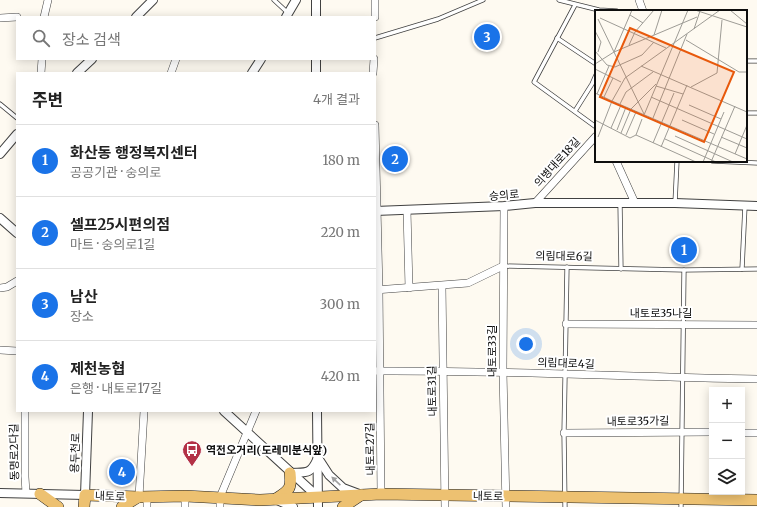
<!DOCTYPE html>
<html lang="ko">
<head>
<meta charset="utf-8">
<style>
  :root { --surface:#fff; --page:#f2f2f2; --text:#222; --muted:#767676; --line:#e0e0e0; --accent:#1a73e8 }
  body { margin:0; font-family:Merriweather,"Noto Sans KR",serif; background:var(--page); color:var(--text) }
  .controls { position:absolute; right:12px; bottom:12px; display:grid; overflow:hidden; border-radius:0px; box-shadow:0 2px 10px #0003 }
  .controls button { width:36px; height:36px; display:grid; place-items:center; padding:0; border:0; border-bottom:1px solid var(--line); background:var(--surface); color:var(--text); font:20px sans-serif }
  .you { position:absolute; left:526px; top:344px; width:14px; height:14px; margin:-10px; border:3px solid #fff; border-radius:50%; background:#1a73e8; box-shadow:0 0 0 6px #1a73e833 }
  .badge { display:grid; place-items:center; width:26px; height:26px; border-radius:50%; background:var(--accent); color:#fff; font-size:13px; font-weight:700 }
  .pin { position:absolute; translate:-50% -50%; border:2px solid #fff; box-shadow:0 1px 4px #0006 }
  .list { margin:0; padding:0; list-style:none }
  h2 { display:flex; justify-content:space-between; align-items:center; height:52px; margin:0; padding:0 16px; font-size:17px }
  h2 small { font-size:13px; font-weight:400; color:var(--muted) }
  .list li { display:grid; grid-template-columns:26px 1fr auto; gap:12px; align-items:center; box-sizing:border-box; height:72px; padding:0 16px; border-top:1px solid var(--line) }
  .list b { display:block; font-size:15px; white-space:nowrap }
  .list p { margin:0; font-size:13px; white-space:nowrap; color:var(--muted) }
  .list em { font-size:13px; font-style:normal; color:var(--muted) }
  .icon { flex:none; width:22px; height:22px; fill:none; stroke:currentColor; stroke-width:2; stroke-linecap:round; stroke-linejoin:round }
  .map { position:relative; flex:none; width:757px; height:507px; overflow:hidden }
  .search { position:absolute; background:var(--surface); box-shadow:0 2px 10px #0003; left:16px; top:16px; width:360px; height:44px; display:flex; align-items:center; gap:10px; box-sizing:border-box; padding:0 14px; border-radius:0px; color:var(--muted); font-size:15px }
  .panel { position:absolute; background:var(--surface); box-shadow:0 2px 10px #0003; left:16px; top:72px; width:360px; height:340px; border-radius:0px }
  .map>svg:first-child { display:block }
</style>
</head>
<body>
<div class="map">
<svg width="757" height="507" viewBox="0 0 757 507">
  <rect width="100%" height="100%" fill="#fefaf1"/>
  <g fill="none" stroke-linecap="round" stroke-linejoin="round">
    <defs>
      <g id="service">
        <path d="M 274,0 L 288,13"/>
        <path d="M 559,0 L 599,10 L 617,11"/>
        <path d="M 575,5 L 534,82 L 596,127"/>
        <path d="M 375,38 L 438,19 L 483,0"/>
        <path d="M 557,38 L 596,64"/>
        <path d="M 746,61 L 757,61"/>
        <path d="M 0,104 L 17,118"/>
        <path d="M 575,111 L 592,84 L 596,75"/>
        <path d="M 746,113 L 757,113"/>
        <path d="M 712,161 L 757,163"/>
        <path d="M 620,203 L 621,269"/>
        <path d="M 675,203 L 677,161"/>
        <path d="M 504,266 L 684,270 L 757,269"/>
        <path d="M 742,269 L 745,206"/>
        <path d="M 565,507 L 564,433 L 567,267"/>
        <path d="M 681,507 L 684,270"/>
      </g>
      <g id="minor">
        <path d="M 639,0 L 643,11"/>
        <path d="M 44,17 L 48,0"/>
        <path d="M 375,17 L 375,0"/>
        <path d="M 0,18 L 17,17"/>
        <path d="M 41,73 L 42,59"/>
        <path d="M 171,73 L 176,59"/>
        <path d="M 373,73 L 374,59"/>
        <path d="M 375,125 L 379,290 L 381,494"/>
        <path d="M 616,161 L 635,203"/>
        <path d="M 535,203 L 596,136"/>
        <path d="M 504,206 L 503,372 L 506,507"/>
        <path d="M 407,210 L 409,288"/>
        <path d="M 442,286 L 445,507"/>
        <path d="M 0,288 L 7,287 L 17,281"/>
        <path d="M 375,290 L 468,283 L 503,266"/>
        <path d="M 566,324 L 757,325"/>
        <path d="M 0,350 L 17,351"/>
        <path d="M 375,371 C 502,370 630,377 757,379"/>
        <path d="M 25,411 L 25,477 L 26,493"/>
        <path d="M 564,433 L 712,432"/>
        <path d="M 742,433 L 757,433"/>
        <path d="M 185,496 L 185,507"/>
        <path d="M 139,497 L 144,411"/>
        <path d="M 147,507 L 147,497"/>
        <path d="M 220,507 L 220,497 L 256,411"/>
      </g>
      <g id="tertiary">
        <path d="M 136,17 L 153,0"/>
        <path d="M 286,17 L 296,0"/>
        <path d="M 316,17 L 316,0"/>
        <path d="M 316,59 L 316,73"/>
        <path d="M 77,73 L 92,59"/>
        <path d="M 252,73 L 261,59"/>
        <path d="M 0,154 L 17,134"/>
        <path d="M 375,211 L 504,206 L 535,203 L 675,203 L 757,206"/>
        <path d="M 0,218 L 17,233"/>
        <path d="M 224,411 L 318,497"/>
        <path d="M 317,411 L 318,507"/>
        <path d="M 318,458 L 329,475 L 343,488 L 359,494"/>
        <path d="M 290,473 C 306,472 310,475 317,460"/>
        <path d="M 0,493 L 85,495 L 88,411"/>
        <path d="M 277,500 L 293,507"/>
      </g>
      <g id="primary">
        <path d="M 40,494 L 58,507"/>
        <path d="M 276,499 C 289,490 292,489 290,473"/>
        <path d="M 84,507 L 85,495 L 139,497 L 185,496 L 260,500 L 381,494 L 757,500"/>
        <path d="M 122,507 L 138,497"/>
        <path d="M 343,507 L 361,495"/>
      </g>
    </defs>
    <use href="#service" stroke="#414141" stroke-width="5"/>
    <use href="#minor" stroke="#414141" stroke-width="8"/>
    <use href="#tertiary" stroke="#414141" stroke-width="10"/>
    <use href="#primary" stroke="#1f1f1f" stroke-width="12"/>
    <use href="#service" stroke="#fff" stroke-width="3.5"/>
    <use href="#minor" stroke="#fff" stroke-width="7"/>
    <use href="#tertiary" stroke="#fff" stroke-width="8"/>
    <use href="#primary" stroke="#edc171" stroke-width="11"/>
  </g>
  <defs><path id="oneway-solid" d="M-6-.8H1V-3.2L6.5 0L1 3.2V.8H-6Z"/></defs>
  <use fill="#9f9f9f" href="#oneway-solid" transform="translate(336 481) rotate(-137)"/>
  <defs>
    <symbol id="bus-pin" viewBox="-11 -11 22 30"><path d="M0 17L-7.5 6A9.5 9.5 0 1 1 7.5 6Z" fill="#b33146" stroke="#fff"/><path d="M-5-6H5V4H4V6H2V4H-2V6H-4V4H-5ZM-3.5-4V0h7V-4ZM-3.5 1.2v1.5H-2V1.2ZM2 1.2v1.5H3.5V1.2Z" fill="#fff"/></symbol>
  </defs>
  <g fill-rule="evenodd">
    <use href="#bus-pin" x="181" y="439" width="22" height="30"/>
  </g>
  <g text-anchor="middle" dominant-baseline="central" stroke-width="4" stroke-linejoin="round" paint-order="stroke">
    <g font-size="11" fill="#0e0e0e" stroke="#fff">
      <text transform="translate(557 162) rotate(-48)">의병대로18길</text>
      <text transform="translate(504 195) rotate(-5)">숭의로</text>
      <text transform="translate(564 256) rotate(1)">의림대로6길</text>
      <text x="661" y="313">내토로35나길</text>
      <text transform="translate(492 351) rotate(-90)">내토로33길</text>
      <text transform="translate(566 363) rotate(2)">의림대로4길</text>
      <text transform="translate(432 391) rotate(-91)">내토로31길</text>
      <text transform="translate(638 421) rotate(-1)">내토로35가길</text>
      <text transform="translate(370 449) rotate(-91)">내토로27길</text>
      <text transform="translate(14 452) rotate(-91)">동명로2다길</text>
      <text transform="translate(75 453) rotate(-88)">용두천로</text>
      <text transform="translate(110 496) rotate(2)">내토로</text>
      <text transform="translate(488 496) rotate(1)">내토로</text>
    </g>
    <g font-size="11" font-weight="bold" fill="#0e0e0e" stroke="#fff" text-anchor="start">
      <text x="206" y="450">역전오거리(도레미분식앞)</text>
    </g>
  </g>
  <g transform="translate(595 10)">
    <rect width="152" height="152" fill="#fefaf1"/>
    <path fill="none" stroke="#9e9c96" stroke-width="1" d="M 100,0 L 152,17M 135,0 L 152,14M 35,5 L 48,13M 5,8 L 71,38M 3,9 L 49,104M 99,19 L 105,1M 0,21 L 6,32 L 3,42M 59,25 L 67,0M 91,30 L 144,62 L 152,62M 34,35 L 40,22 L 59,0M 0,41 L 12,55 L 20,57 L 47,45 L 59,32M 19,42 L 37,0M 0,54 L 19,42 L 102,7M 46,56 L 152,102M 0,59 L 26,72M 61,76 L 88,84M 96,77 L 122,63 L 127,10M 0,83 L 17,91 L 30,68 L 125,0M 2,84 L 14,56M 9,87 L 18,68M 56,87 L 152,129M 25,94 L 31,82 L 58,62M 94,95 L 126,109M 49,105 L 93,0M 58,108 L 92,24M 0,110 L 35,128 L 41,125M 87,110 L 119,124M 16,118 L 26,95M 22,120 L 31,97M 26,123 L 36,99 L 61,74M 31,125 L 41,102M 41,125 L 47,109M 41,125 L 101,152M 80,126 L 138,152M 3,127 L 17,91 L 152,149M 126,127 L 152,138M 70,129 L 121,152M 58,133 L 79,83M 66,137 L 92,75M 140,144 L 152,115M 108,152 L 129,102M 116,152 L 140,96"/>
    <path fill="#e8590c" fill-opacity="0.15" stroke="#e8590c" stroke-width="2" d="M 35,18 L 139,62 L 109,132 L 5,87 Z"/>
    <rect width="152" height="152" fill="none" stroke="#0e0e0e" stroke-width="2"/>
  </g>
</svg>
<div class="controls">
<button>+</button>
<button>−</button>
<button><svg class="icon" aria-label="layers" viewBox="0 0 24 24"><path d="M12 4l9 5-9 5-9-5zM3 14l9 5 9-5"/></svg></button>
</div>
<div class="you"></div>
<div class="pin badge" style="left:684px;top:250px">1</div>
<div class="pin badge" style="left:395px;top:159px">2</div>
<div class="pin badge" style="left:487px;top:37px">3</div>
<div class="pin badge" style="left:122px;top:472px">4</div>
<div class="search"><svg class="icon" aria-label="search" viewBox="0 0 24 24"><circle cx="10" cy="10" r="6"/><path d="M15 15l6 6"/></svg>장소 검색</div>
<section class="panel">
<h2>주변<small>4개 결과</small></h2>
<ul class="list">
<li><span class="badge">1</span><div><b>화산동 행정복지센터</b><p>공공기관 · 숭의로</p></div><em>180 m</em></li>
<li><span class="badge">2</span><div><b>셀프25시편의점</b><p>마트 · 숭의로1길</p></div><em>220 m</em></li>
<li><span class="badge">3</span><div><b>남산</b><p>장소</p></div><em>300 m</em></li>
<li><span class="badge">4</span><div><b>제천농협</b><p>은행 · 내토로17길</p></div><em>420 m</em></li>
</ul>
</section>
</div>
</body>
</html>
